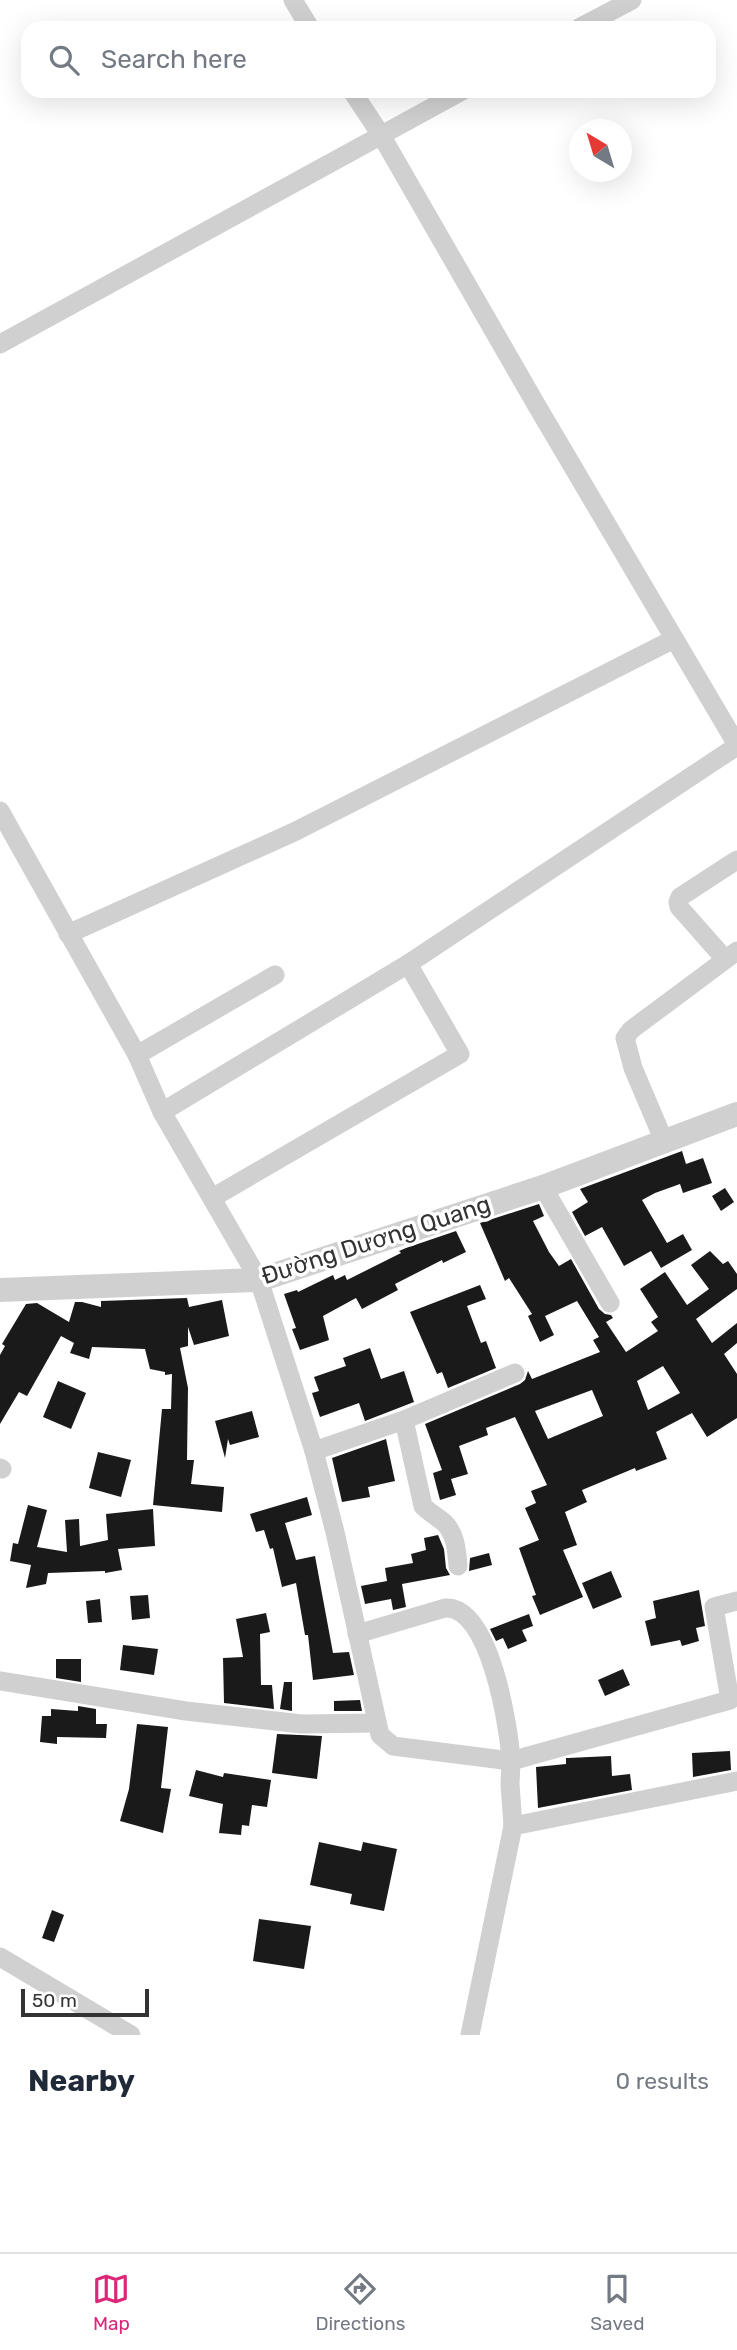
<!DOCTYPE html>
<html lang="en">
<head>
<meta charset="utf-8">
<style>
  :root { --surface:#fff; --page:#f6f6f7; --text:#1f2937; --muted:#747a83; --line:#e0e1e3; --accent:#db2777 }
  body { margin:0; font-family:Rubik,sans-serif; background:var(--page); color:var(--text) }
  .compass { position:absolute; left:569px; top:119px; width:63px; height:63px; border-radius:50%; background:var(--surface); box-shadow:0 7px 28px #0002; rotate:322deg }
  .scale { position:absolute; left:21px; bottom:18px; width:128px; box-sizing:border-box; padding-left:7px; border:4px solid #333; border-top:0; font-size:19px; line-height:24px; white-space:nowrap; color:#333; -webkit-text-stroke:5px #fff; paint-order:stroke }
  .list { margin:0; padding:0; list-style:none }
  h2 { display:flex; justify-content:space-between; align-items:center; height:91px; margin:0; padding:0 28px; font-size:30px }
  h2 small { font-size:23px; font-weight:400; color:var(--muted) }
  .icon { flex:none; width:38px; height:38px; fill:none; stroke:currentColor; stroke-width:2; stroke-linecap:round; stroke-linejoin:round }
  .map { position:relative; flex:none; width:737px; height:2035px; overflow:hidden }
  .search { position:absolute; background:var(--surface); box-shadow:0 7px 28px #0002; left:21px; right:21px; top:21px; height:77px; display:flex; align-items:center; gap:18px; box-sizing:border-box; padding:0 24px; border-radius:21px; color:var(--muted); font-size:26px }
  .sheet { height:217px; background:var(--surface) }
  nav { display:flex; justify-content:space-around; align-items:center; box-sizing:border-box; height:98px; border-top:2px solid var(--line); background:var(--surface); font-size:19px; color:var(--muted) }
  nav a { display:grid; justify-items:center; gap:4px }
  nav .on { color:var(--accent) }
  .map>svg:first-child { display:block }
</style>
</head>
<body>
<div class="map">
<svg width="737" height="2035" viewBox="0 0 737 2035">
  <rect width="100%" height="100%" fill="#fff"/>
  <g fill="#1a1a1a" fill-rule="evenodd">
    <path d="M 682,1151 L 686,1164 L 703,1158 L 712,1183 L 683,1193 L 680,1184 L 655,1193 L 642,1200 L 667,1243 L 683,1234 L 692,1250 L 661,1268 L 651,1251 L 624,1266 L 602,1227 L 585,1236 L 572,1212 L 588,1202 L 580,1189 Z"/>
    <path d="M 725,1188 L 734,1202 L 721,1211 L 712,1196 Z"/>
    <path d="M 539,1204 L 544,1216 L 533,1221 L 549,1252 L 559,1266 L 571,1259 L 599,1309 L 605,1314 L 611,1315 L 613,1318 L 606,1322 L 626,1352 L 658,1331 L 651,1322 L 658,1317 L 640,1289 L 665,1272 L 687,1305 L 709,1289 L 691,1265 L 710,1251 L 723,1264 L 728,1261 L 737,1274 L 737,1289 L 696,1319 L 712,1343 L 737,1323 L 737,1343 L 724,1354 L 737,1374 L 737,1418 L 707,1437 L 692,1413 L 656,1432 L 667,1459 L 636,1471 L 635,1468 L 582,1490 L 587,1502 L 565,1512 L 577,1545 L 563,1550 L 583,1597 L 540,1615 L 532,1596 L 536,1595 L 519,1548 L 539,1540 L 525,1508 L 536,1503 L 531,1491 L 547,1485 L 515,1417 L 486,1428 L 488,1435 L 459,1446 L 468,1474 L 451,1479 L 456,1495 L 440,1500 L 433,1473 L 442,1470 L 425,1424 L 520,1384 L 525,1380 L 528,1371 L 532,1379 L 600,1352 L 593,1340 L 599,1337 L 577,1301 L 545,1316 L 554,1335 L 540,1342 L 528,1316 L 532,1314 L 509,1278 L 505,1281 L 480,1223 ZM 663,1366 L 680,1393 L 648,1410 L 637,1381 ZM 592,1390 L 603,1416 L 548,1439 L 535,1411 Z"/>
    <path d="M 456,1231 L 466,1252 L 443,1263 L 442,1260 L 395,1284 L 398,1290 L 362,1309 L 356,1298 L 323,1316 L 329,1340 L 300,1350 L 292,1329 L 296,1328 L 284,1294 L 297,1290 L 298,1292 L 333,1275 L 335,1280 L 345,1275 L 347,1280 L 401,1253 L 399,1251 L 406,1248 Z"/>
    <path d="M 480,1285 L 486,1299 L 467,1306 L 481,1343 L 486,1341 L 496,1368 L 448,1388 L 442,1372 L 437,1374 L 410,1312 Z"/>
    <path d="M 187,1298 L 189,1307 L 222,1300 L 229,1336 L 194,1345 L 188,1327 L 188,1346 L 180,1348 L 188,1388 L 187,1460 L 194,1460 L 191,1484 L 224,1487 L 222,1512 L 153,1505 L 162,1409 L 171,1409 L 172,1374 L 165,1375 L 165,1372 L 150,1369 L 145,1349 L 92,1347 L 89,1359 L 70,1353 L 74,1343 L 61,1336 L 27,1396 L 19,1392 L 0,1424 L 0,1355 L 5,1346 L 2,1344 L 26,1304 L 37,1303 L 69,1322 L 75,1302 L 82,1302 L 101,1307 L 101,1301 Z"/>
    <path d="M 370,1348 L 381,1379 L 404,1371 L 414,1402 L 365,1421 L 359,1403 L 320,1417 L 312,1393 L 319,1391 L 314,1377 L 346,1366 L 343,1358 Z"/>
    <path d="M 58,1381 L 86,1393 L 71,1429 L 43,1417 Z"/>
    <path d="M 252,1411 L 259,1437 L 230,1445 L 228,1439 L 225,1458 L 215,1421 Z"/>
    <path d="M 386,1439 L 395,1481 L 368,1487 L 370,1497 L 342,1502 L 332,1458 Z"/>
    <path d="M 98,1452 L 131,1460 L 121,1497 L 89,1488 Z"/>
    <path d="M 307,1497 L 312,1515 L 285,1523 L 296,1560 L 315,1556 L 333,1653 L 349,1652 L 354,1675 L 313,1680 L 308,1635 L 305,1635 L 296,1583 L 282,1587 L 273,1548 L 270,1549 L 264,1530 L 256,1532 L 250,1514 Z"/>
    <path d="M 28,1505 L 47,1510 L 37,1547 L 67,1552 L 65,1520 L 79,1519 L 80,1546 L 108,1540 L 106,1514 L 153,1509 L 155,1546 L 118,1549 L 122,1570 L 105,1573 L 105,1571 L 48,1573 L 46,1584 L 26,1588 L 31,1565 L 10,1561 L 13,1543 L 18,1544 Z"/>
    <path d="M 438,1535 L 444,1549 L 446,1568 L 450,1575 L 402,1584 L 406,1607 L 393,1610 L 391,1599 L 365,1604 L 361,1586 L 387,1581 L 385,1568 L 413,1563 L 411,1554 L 426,1550 L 424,1538 Z"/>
    <path d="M 489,1553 L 492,1565 L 469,1571 L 470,1558 Z"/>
    <path d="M 611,1571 L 622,1597 L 593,1609 L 582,1583 Z"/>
    <path d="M 699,1590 L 705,1626 L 696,1628 L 699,1641 L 682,1646 L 680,1640 L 651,1646 L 645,1621 L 656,1618 L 653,1601 Z"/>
    <path d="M 148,1595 L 150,1618 L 132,1620 L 130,1596 Z"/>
    <path d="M 100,1599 L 102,1622 L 88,1623 L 86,1601 Z"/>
    <path d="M 266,1613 L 270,1632 L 260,1634 L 261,1685 L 272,1685 L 274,1709 L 224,1703 L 223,1658 L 243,1657 L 236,1619 Z"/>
    <path d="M 529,1614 L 533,1626 L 522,1630 L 527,1641 L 508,1649 L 503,1638 L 496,1641 L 490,1629 Z"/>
    <path d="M 123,1645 L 158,1649 L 154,1675 L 120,1670 Z"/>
    <path d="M 56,1659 L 81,1659 L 81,1682 L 56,1678 Z"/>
    <path d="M 623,1669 L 630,1685 L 605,1696 L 598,1680 Z"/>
    <path d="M 284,1682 L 292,1682 L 292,1711 L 280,1709 Z"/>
    <path d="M 360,1700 L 362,1711 L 334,1711 L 334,1701 Z"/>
    <path d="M 78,1706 L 96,1709 L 96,1724 L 107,1724 L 106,1738 L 57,1737 L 57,1744 L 40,1742 L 42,1716 L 51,1716 L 51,1709 L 78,1711 Z"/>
    <path d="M 137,1724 L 168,1727 L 161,1788 L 171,1789 L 163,1833 L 120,1821 L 129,1789 Z"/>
    <path d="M 277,1734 L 322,1736 L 317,1779 L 272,1773 Z"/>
    <path d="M 730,1751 L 731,1770 L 693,1777 L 692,1753 Z"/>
    <path d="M 611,1756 L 612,1776 L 630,1774 L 632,1790 L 538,1808 L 536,1767 L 566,1764 L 566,1758 L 568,1758 Z"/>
    <path d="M 196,1770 L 223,1777 L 224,1773 L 271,1780 L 267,1807 L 252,1805 L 249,1826 L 242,1825 L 241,1835 L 219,1833 L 223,1804 L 189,1796 Z"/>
    <path d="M 319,1842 L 361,1851 L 363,1842 L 397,1849 L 384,1911 L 350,1904 L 352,1894 L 310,1885 Z"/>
    <path d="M 52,1910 L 64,1915 L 54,1942 L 42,1938 Z"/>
    <path d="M 259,1919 L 311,1926 L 304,1969 L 253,1961 Z"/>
  </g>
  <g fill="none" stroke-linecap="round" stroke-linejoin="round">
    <g stroke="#d0d0d0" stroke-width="19">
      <path d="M 293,0 L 310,28"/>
      <path d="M 579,28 L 632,0"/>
      <path d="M 352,91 L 381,135 L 537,406 L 737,745"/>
      <path d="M 0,344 L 462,91"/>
      <path d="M 0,811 L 137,1055 L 162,1112 L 259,1280 L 314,1451 L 335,1532 L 380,1735 L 393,1746 L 511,1761 L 510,1784 L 513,1826 L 737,1781"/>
      <path d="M 68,934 L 294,832 L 674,639"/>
      <path d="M 725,959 L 679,907 L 678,902 L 680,897 L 737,860"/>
      <path d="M 137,1055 L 275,975"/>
      <path d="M 162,1112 L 408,964 L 737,746"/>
      <path d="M 664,1141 L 633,1068 L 625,1038 L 631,1030 L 737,951"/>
      <path d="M 543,1187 L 610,1303"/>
      <path d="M 212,1198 L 460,1054 L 408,964"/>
      <path d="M 404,1420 L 423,1506 C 429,1512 434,1515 441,1520 C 455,1530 457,1550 458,1566"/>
      <path d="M 314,1451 L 404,1420 L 515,1373"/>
      <path d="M 0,1468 L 2,1469"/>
      <path d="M 357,1634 L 445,1608 C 490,1605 509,1727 511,1761 L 730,1700 L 714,1607 L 737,1601"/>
      <path d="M 0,1681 L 186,1711 L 302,1724 L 377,1723"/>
      <path d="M 0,1957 L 131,2035"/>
      <path d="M 470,2035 L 513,1826"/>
    </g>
    <path stroke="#d0d0d0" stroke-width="24" d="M 0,1290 L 259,1280 L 543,1187 L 737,1114"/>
  </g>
  <g text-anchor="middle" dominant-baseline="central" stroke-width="7" stroke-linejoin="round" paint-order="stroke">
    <g font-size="24" fill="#333" stroke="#fff">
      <text transform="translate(376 1240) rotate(-18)">Đường Dương Quang</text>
    </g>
  </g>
</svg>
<svg class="compass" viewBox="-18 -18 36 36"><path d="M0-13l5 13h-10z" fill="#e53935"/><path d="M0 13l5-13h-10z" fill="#747a83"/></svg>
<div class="scale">50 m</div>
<div class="search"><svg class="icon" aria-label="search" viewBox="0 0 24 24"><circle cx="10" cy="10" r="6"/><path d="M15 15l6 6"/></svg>Search here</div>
</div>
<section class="sheet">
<h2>Nearby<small>0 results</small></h2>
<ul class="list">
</ul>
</section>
<nav>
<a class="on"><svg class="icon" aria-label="map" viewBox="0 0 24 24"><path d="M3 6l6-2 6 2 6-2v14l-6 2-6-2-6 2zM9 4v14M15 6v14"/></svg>Map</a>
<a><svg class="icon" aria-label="directions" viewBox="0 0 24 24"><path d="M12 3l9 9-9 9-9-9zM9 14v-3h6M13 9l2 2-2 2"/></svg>Directions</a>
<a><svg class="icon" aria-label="saved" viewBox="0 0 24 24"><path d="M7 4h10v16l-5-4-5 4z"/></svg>Saved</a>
</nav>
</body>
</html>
